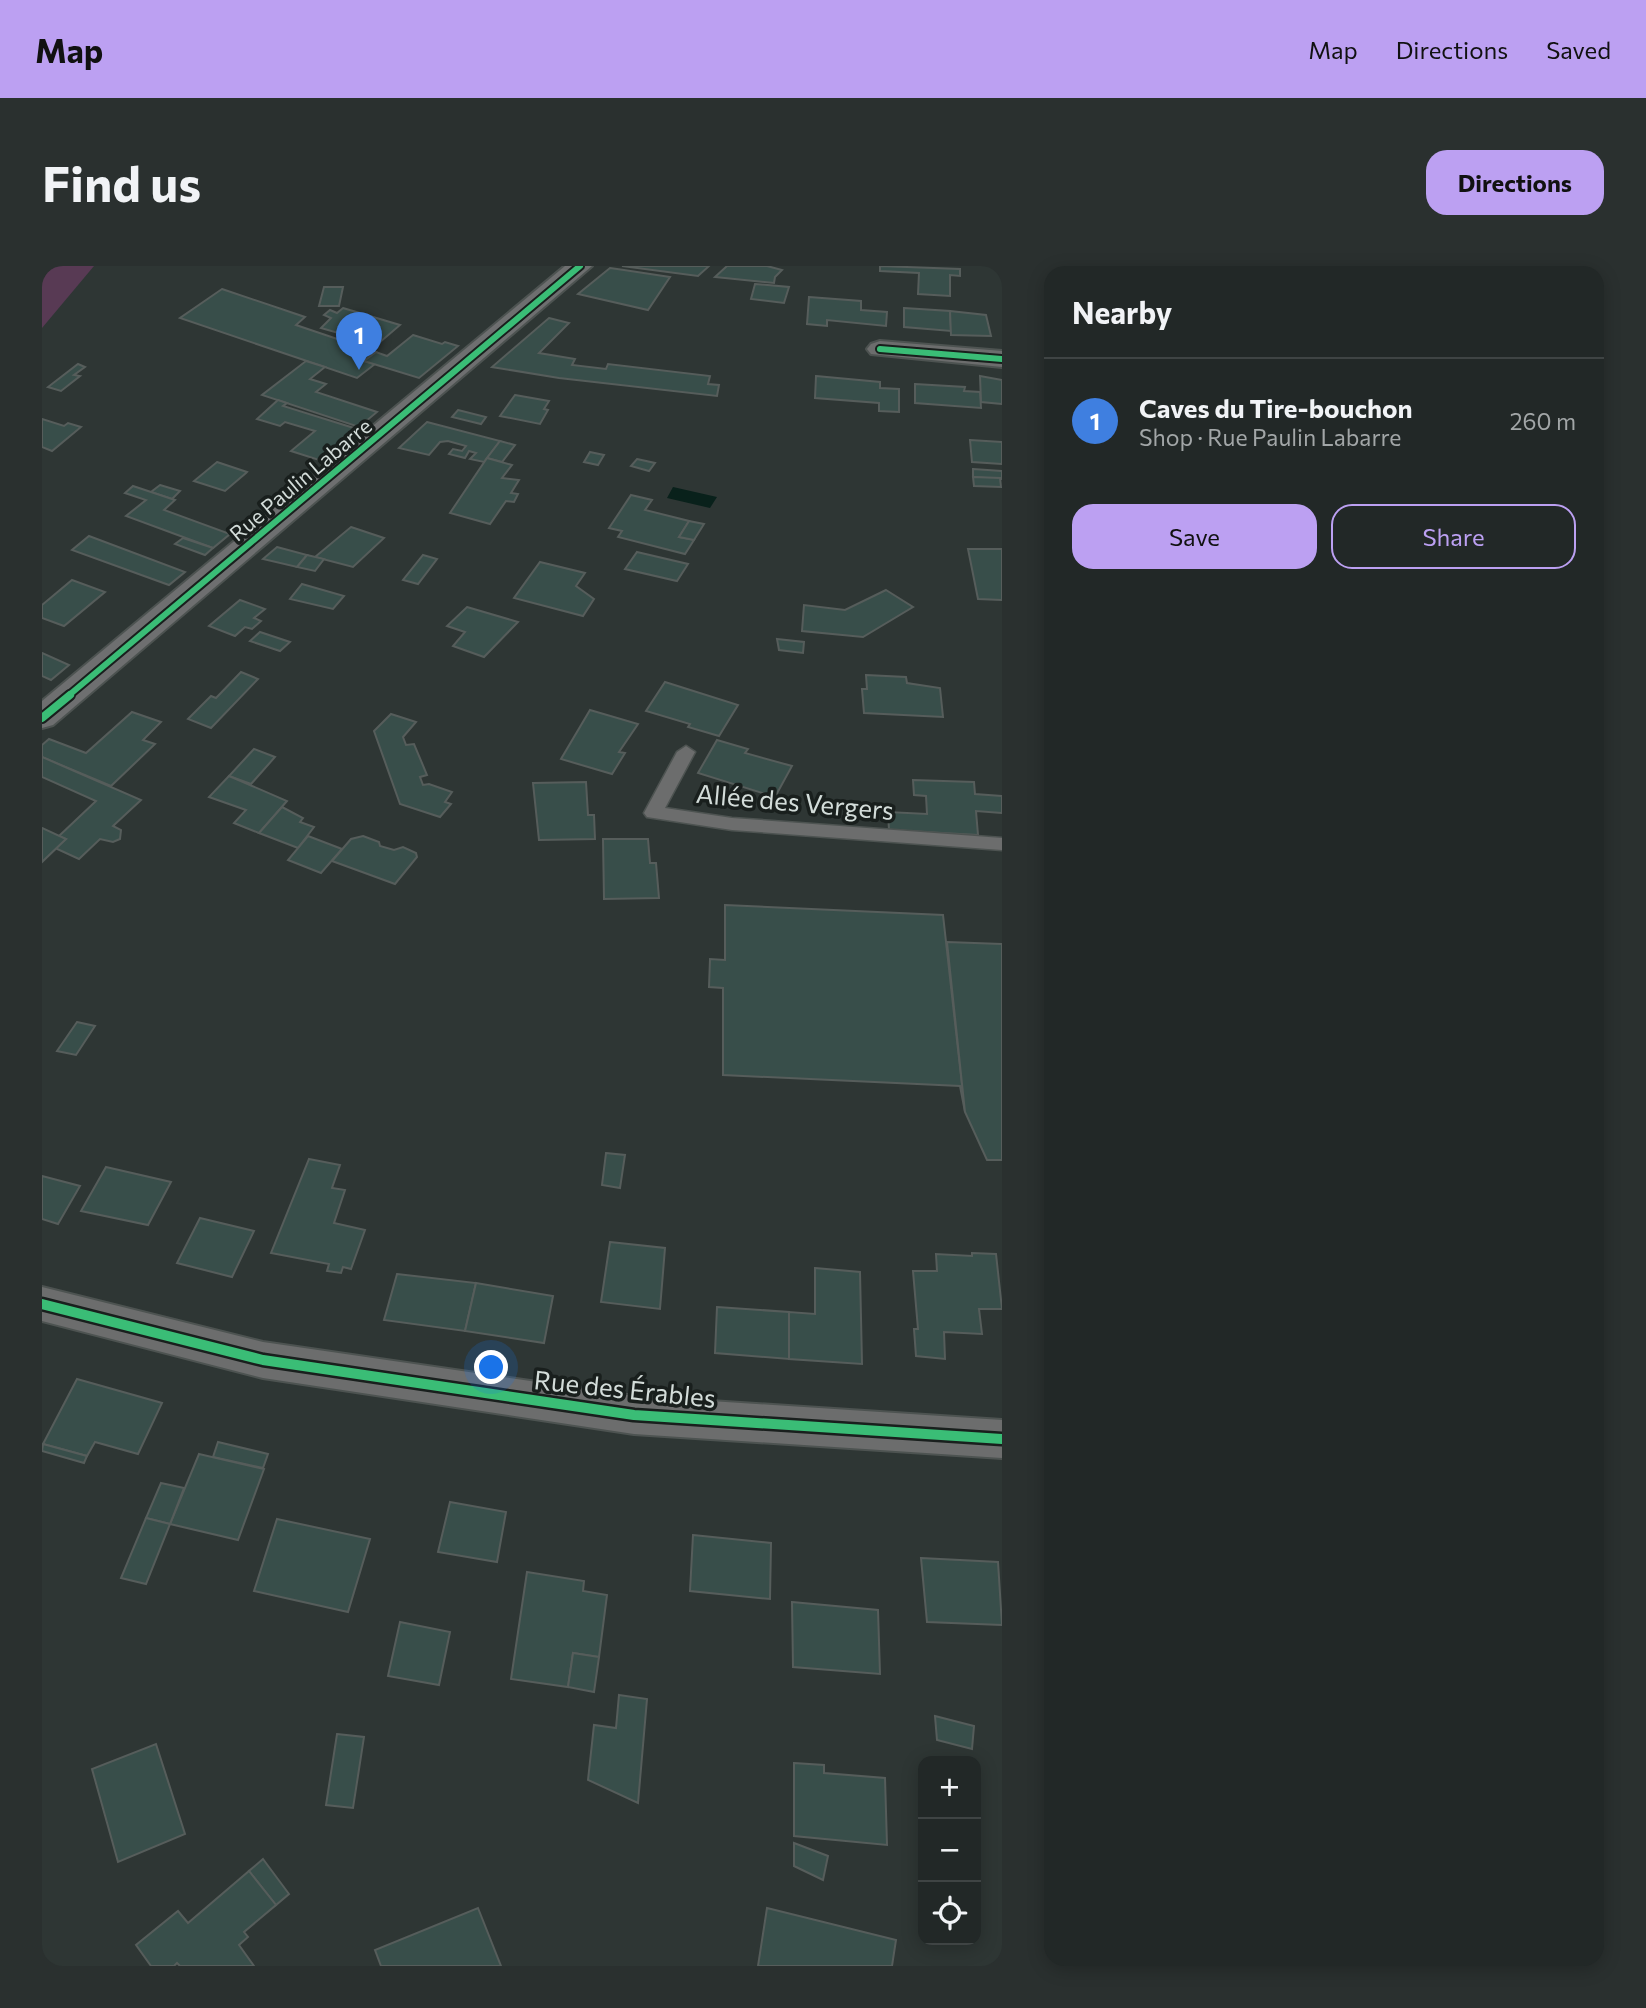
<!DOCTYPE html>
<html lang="en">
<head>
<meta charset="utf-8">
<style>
  :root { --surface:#222827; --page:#2a302f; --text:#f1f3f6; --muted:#a2a6a7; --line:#3f4444; --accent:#bca0f2 }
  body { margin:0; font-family:Commissioner,sans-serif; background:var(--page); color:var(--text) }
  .controls { position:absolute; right:21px; bottom:21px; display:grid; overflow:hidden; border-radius:14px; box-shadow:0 4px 18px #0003 }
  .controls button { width:63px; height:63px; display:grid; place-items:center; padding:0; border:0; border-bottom:2px solid var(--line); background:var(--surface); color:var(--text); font:35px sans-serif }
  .you { position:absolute; left:450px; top:1102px; width:24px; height:24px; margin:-18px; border:5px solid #fff; border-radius:50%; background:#1a73e8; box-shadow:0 0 0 10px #1a73e833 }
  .badge { display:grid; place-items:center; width:46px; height:46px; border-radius:50%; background:var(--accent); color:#fff; font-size:23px; font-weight:700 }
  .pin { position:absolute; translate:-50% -58px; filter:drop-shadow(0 2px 4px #0008) }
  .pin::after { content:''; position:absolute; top:37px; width:24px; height:21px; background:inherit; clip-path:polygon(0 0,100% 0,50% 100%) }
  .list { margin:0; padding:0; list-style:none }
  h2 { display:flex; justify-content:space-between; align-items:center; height:91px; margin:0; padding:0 28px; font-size:30px }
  h2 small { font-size:23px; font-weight:400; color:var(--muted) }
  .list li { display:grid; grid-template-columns:46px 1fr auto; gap:21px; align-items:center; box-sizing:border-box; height:126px; padding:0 28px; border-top:2px solid var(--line) }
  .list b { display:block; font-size:26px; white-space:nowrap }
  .list p { margin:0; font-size:23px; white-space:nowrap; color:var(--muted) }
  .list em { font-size:23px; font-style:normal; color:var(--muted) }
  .actions { display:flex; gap:14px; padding:21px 28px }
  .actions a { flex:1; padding:16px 0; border:2px solid var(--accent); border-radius:21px; text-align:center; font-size:24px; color:var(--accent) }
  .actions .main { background:var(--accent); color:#111 }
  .icon { flex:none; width:38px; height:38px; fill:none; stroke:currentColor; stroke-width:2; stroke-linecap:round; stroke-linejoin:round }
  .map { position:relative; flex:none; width:960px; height:1700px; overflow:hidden; border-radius:21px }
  header { display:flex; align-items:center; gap:42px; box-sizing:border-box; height:98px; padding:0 35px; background:var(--accent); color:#111 }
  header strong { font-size:33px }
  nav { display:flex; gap:38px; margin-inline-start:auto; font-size:24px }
  .intro { display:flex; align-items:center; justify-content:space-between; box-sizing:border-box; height:168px; padding:0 42px }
  h1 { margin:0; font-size:49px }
  .button { padding:18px 32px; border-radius:21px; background:var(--accent); color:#111; font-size:24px; font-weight:700 }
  main { display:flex; gap:42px; padding:0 42px }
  aside { flex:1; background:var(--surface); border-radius:21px; box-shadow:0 4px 18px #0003 }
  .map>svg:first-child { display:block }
</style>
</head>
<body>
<header>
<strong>Map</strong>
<nav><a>Map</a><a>Directions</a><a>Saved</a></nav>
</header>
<div class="intro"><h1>Find us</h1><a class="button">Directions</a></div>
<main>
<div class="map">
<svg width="960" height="1700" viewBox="0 0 960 1700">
  <rect width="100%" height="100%" fill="#2e3634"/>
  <path fill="#583a54" d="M 0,0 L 52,0 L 0,62 Z"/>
  <path fill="#09211b" d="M 631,221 L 675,231 L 668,242 L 625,232 Z"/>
  <g fill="#384e4a" stroke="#565d5b" stroke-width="2">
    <path d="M 580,0 L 667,0 L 656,10 Z"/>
    <path d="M 685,0 L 725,0 L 740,4 L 733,11 L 732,17 L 673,11 Z"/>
    <path d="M 838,0 L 918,3 L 918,10 L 908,9 L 908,30 L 876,28 L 877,7 L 838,5 Z"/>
    <path d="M 568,2 L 582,4 L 628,11 L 606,44 L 536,28 Z"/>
    <path d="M 713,18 L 747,21 L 742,37 L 709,33 Z"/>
    <path d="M 282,21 L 301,21 L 297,40 L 277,40 Z"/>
    <path d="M 180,23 L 263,51 L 254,59 L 334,86 L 322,95 L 333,98 L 315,112 L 138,52 Z"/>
    <path d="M 767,31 L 819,35 L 819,44 L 845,46 L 844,60 L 785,54 L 785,60 L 765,58 Z"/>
    <path d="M 301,42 L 358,59 L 337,77 L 317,71 L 305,69 L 302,72 L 297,70 L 300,68 L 279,62 L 289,52 L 282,49 L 288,44 L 295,47 Z"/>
    <path d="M 862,42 L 908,45 L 909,65 L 862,61 Z"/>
    <path d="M 908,45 L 944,49 L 949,70 L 909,69 Z"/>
    <path d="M 507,52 L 527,57 L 497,87 L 533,93 L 530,99 L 564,103 L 566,98 L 668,110 L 666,118 L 677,119 L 675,130 L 517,112 L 450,101 Z"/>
    <path d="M 371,69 L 400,78 L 403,76 L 416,80 L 377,112 L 322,95 L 334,86 L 345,90 Z"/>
    <path d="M 264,95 L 283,101 L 268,113 L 284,118 L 274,126 L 335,146 L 317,161 L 220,129 Z"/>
    <path d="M 36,98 L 43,101 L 32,109 L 38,110 L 19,125 L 6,121 Z"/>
    <path d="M 774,110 L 838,116 L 838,122 L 857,123 L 857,146 L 837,145 L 837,137 L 773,132 Z"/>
    <path d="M 938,110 L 960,114 L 960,138 L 939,136 Z"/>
    <path d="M 873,118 L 923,121 L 922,125 L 938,126 L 939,142 L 873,137 Z"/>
    <path d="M 473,129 L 507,135 L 502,143 L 506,144 L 498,158 L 458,150 Z"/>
    <path d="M 236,134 L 245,137 L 241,140 L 315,163 L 277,194 L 249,185 L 273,165 L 243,156 L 238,160 L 215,153 Z"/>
    <path d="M 416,144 L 444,151 L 439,158 L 410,151 Z"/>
    <path d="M 0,153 L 22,160 L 26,157 L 39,161 L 10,185 L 0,181 Z"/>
    <path d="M 385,156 L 458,175 L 442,196 L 428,193 L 434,187 L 427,185 L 423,192 L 407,188 L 411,183 L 420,185 L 424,180 L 406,175 L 398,176 L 387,189 L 357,182 Z"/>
    <path d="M 928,174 L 960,176 L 960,198 L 930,196 Z"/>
    <path d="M 458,175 L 473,179 L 460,196 L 445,192 Z"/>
    <path d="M 548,186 L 562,189 L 556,199 L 542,196 Z"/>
    <path d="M 445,192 L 470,199 L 460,212 L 477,214 L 469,227 L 476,228 L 472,236 L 464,235 L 448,258 L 408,247 Z"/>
    <path d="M 595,193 L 613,197 L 607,205 L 589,200 Z"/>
    <path d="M 175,196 L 205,206 L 204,207 L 183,225 L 152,215 Z"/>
    <path d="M 931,203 L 960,205 L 960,213 L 931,211 Z"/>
    <path d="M 931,211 L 958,212 L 959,221 L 932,220 Z"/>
    <path d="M 118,219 L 138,225 L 130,233 L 109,226 Z"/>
    <path d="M 91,220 L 133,234 L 122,244 L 188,268 L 171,282 L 84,250 L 104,234 L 83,227 Z"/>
    <path d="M 589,229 L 610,234 L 603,244 L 647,255 L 637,271 L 652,274 L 643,288 L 576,271 L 580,265 L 567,262 Z"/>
    <path d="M 647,255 L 662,258 L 652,274 L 637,271 Z"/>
    <path d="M 309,261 L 342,272 L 311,301 L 273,291 Z"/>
    <path d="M 47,270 L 143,306 L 127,319 L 30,284 Z"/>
    <path d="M 141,272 L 171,282 L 163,289 L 133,278 Z"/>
    <path d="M 235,281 L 265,289 L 255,301 L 221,293 Z"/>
    <path d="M 926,283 L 960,283 L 960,334 L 936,333 Z"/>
    <path d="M 595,286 L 646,298 L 635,315 L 583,303 Z"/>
    <path d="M 265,289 L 282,293 L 273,305 L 255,301 Z"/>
    <path d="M 381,289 L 395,293 L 376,318 L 361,314 Z"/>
    <path d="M 498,296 L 543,307 L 534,320 L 552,333 L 541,350 L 472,332 Z"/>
    <path d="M 30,314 L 63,326 L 22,360 L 0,352 L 0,339 Z"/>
    <path d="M 260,318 L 302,330 L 291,343 L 248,333 Z"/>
    <path d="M 844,324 L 871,341 L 821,371 L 760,365 L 762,339 L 803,344 Z"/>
    <path d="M 198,334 L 223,343 L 212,352 L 219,355 L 210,363 L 203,361 L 193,370 L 167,360 Z"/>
    <path d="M 425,341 L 476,356 L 442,391 L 411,380 L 423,366 L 405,360 Z"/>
    <path d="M 218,366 L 248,376 L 238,385 L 208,375 Z"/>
    <path d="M 735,373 L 762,376 L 761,387 L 737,384 Z"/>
    <path d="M 0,387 L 27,399 L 9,414 L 0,410 Z"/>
    <path d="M 199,406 L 216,413 L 169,462 L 146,453 L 169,430 L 174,432 Z"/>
    <path d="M 824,409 L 864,411 L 865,417 L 898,422 L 901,451 L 822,447 L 820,423 L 825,423 Z"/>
    <path d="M 623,416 L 696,439 L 677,470 L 646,461 L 648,458 L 604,445 Z"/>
    <path d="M 548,444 L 596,458 L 577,486 L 583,487 L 570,508 L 519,493 Z"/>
    <path d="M 90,446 L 119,456 L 101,474 L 113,478 L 69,520 L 0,491 L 0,479 L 7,473 L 44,487 Z"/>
    <path d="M 349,448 L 374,456 L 361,471 L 364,479 L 372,478 L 385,509 L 378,511 L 381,519 L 387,518 L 410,526 L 403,536 L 409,538 L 398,551 L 358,538 L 332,465 Z"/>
    <path d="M 675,474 L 706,483 L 703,487 L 750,500 L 733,531 L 656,507 Z"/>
    <path d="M 212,483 L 233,491 L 209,518 L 187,510 Z"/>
    <path d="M 0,491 L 99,534 L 71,560 L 79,564 L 78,573 L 71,576 L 58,573 L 37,593 L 13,582 L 24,573 L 17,570 L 54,535 L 0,511 Z"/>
    <path d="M 187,510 L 245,535 L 217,567 L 192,557 L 204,544 L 167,531 Z"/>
    <path d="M 871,514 L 932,516 L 933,528 L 960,530 L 960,547 L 934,545 L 936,569 L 847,564 L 846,546 L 885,548 L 884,530 L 872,529 Z"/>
    <path d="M 544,516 L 546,549 L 552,549 L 553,573 L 497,574 L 491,517 Z"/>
    <path d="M 240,541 L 261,552 L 258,556 L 272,561 L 256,582 L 217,567 Z"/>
    <path d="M 0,562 L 24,573 L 0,596 Z"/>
    <path d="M 266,570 L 300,583 L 279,607 L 246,594 Z"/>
    <path d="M 321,570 L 337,576 L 338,580 L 352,584 L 361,581 L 374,587 L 375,591 L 353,618 L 290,595 L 309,573 Z"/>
    <path d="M 561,573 L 606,573 L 608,597 L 614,597 L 617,632 L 562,633 Z"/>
    <path d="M 683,639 L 901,649 L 923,846 L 918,820 L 681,809 L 681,722 L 667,721 L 668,693 L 683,694 Z"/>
    <path d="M 905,676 L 960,678 L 960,894 L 945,894 L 923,846 Z"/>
    <path d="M 35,756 L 53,760 L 34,789 L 15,785 Z"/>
    <path d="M 564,887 L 583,889 L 578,922 L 560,919 Z"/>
    <path d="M 267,893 L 298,899 L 290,922 L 303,924 L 292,957 L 323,964 L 309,1003 L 301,1001 L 299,1007 L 285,1005 L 287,998 L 229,987 Z"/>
    <path d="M 64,901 L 129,916 L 106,959 L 39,945 Z"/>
    <path d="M 0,910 L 38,920 L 16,958 L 0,953 Z"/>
    <path d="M 158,952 L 212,965 L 190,1011 L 135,997 Z"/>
    <path d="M 568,976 L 623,982 L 618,1043 L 559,1036 Z"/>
    <path d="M 930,987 L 954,988 L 960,1043 L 937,1043 L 940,1068 L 902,1066 L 903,1093 L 874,1090 L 872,1063 L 876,1063 L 871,1005 L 895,1005 L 894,988 L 930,990 Z"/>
    <path d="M 773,1002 L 818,1006 L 820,1098 L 747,1093 L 747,1046 L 773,1048 Z"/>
    <path d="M 355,1008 L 434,1017 L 423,1065 L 342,1054 Z"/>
    <path d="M 434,1017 L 511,1030 L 502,1077 L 423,1065 Z"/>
    <path d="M 675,1041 L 747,1046 L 747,1093 L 673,1087 Z"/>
    <path d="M 35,1113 L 120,1137 L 96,1188 L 53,1176 L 45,1190 L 1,1178 Z"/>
    <path d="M 176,1176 L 226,1188 L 221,1202 L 171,1191 Z"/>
    <path d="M 1,1178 L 45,1190 L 42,1197 L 0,1185 Z"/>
    <path d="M 157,1188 L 222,1203 L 196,1274 L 128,1258 Z"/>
    <path d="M 119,1217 L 142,1222 L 128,1258 L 104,1252 Z"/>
    <path d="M 408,1236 L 464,1246 L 455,1296 L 396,1286 Z"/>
    <path d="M 104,1252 L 128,1258 L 104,1318 L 79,1312 Z"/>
    <path d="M 235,1253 L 328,1273 L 306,1346 L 212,1325 Z"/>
    <path d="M 651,1269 L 729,1277 L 728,1333 L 648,1325 Z"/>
    <path d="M 879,1292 L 956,1296 L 960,1359 L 885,1356 Z"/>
    <path d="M 485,1306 L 542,1315 L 541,1325 L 565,1329 L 557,1391 L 531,1387 L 526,1421 L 469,1413 Z"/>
    <path d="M 750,1336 L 836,1344 L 838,1408 L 751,1401 Z"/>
    <path d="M 358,1356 L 408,1366 L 397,1419 L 346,1410 Z"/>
    <path d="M 531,1387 L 557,1391 L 552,1426 L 526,1421 Z"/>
    <path d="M 577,1429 L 605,1433 L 596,1537 L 546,1514 L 552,1459 L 574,1462 Z"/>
    <path d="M 893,1450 L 932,1460 L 930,1483 L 895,1474 Z"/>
    <path d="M 295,1468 L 322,1471 L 311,1542 L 284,1539 Z"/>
    <path d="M 114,1478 L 143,1568 L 76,1596 L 50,1503 Z"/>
    <path d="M 752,1497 L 782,1499 L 782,1507 L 843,1512 L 845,1579 L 752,1570 Z"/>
    <path d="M 752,1577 L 786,1590 L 781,1614 L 752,1600 Z"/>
    <path d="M 221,1593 L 247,1628 L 234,1639 L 207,1605 Z"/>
    <path d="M 207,1605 L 234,1639 L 202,1666 L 206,1671 L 197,1679 L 212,1700 L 138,1700 L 135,1697 L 132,1700 L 109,1700 L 94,1679 L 136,1645 L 146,1657 Z"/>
    <path d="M 436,1642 L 459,1700 L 339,1700 L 333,1684 Z"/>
    <path d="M 725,1642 L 854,1674 L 850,1700 L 716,1700 Z"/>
  </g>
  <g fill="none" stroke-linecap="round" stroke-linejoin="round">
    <defs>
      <path id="lane" d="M 644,480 L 653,486 L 623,542 L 690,552 L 960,572 L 960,584 L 690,564 L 605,551 L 602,547 L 635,486 Z"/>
      <g id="street">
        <path d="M 838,75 L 960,85 L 960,101 L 829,88 L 825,83 L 829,78 Z"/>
        <path d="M 0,1021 L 221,1076 L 592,1130 L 960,1154 L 960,1192 L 592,1168 L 221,1112 L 0,1055 Z"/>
      </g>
      <path id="secondary" d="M 523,0 L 550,0 L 11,459 L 0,462 L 0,435 Z"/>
    </defs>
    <use href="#lane" stroke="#4d5351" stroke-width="3"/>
    <use href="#street" stroke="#4d5351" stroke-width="4"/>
    <use href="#secondary" stroke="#4d5351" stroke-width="4"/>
    <use href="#lane" fill="#6c6d6d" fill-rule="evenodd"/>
    <use href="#street" fill="#6c6d6d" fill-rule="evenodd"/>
    <use href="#secondary" fill="#6e6f70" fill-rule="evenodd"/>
    <defs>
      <g id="cycleway-far2">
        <path d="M 838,83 L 960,93"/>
        <path d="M 26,430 L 538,0"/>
      </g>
      <path id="cycleway-far1" d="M 0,452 L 28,429"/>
      <path id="cycleway" d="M 0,1038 L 221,1094 L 592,1149 L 960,1173"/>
    </defs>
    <use href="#cycleway-far2" stroke="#191f1d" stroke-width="10"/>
    <use href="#cycleway-far1" stroke="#191f1d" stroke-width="12"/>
    <use href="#cycleway" stroke="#191f1d" stroke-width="15"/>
    <use href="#cycleway-far2" stroke="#3abd76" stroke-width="6"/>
    <use href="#cycleway-far1" stroke="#3abd76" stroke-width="8"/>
    <use href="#cycleway" stroke="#3abd76" stroke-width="10"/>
  </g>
  <g text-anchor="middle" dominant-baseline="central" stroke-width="7" stroke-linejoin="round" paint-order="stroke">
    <g font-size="21" fill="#d3dcd9" stroke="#191f1d">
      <text transform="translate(258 213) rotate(-40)">Rue Paulin Labarre</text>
    </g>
    <g font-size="26" fill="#d3dcd9" stroke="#191f1d">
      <text transform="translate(753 535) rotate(5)">Allée des Vergers</text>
      <text transform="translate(583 1122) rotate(6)">Rue des Érables</text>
    </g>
  </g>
</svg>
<div class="controls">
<button>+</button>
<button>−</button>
<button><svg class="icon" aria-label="locate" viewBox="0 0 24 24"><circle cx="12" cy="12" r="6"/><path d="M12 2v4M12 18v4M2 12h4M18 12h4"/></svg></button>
</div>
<div class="you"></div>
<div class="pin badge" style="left:317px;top:104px;background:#3f7fe0">1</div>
</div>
<aside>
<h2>Nearby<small></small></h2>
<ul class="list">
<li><span class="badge" style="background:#3f7fe0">1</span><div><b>Caves du Tire-bouchon</b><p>Shop · Rue Paulin Labarre</p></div><em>260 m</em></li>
</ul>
<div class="actions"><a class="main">Save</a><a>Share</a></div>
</aside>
</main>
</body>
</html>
